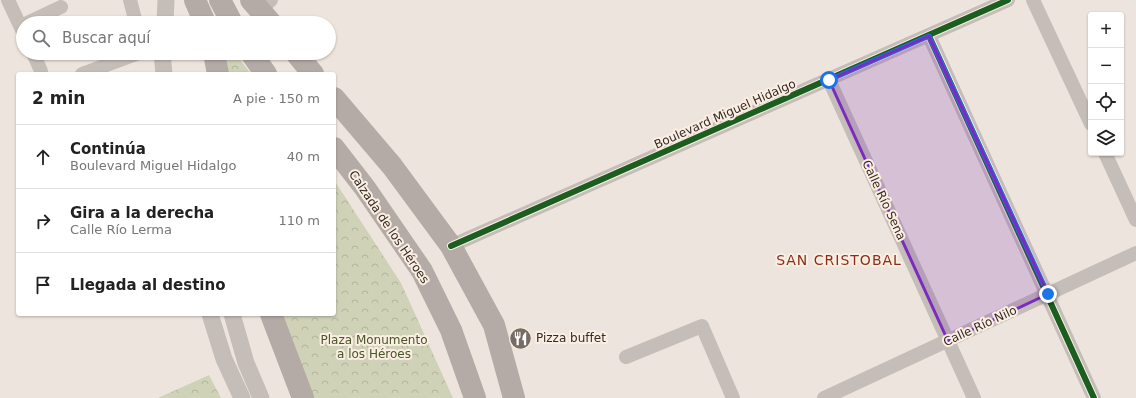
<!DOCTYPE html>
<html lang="es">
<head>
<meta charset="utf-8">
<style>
  :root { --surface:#fff; --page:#f6f6f6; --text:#222; --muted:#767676; --line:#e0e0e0 }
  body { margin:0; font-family:"DejaVu Sans",sans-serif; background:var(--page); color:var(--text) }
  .controls { position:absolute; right:12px; top:12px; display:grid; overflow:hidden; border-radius:4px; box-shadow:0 1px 3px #0004 }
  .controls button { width:36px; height:36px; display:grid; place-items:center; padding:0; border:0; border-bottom:1px solid var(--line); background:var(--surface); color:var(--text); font:20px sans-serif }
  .stop { position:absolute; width:12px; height:12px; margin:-9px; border:3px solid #1a73e8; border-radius:50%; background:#fff }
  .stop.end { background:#1a73e8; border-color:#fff; box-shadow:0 1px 4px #0008 }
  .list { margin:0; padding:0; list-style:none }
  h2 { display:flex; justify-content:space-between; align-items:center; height:52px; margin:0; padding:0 16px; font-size:17px }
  h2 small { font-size:13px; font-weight:400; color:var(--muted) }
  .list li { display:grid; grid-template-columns:26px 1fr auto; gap:12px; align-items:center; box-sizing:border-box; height:64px; padding:0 16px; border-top:1px solid var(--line) }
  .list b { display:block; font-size:15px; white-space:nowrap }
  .list p { margin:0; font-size:13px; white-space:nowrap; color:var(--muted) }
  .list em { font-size:13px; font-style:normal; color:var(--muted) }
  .icon { flex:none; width:22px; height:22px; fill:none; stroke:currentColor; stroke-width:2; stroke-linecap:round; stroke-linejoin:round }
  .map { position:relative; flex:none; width:1136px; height:398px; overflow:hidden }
  .search { position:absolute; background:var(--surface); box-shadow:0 1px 3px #0004; left:16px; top:16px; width:320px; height:44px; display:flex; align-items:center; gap:10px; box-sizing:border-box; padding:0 14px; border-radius:22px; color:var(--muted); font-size:15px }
  .panel { position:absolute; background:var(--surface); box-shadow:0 1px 3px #0004; left:16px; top:72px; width:320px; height:244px; border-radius:4px }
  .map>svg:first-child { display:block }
</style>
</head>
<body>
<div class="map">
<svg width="1136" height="398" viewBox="0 0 1136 398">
  <defs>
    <pattern id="forest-crowns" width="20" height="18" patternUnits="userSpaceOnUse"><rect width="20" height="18" fill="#cfd2b6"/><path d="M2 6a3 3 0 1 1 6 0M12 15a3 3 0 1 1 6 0" fill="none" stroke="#b2b49c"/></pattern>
  </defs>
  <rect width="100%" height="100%" fill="#ede5dd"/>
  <g fill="url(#forest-crowns)">
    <path d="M 220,53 L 235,53 L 251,74 L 223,74 Z"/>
    <path d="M 334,180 L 401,283 L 453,398 L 309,398 L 278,314 L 334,314 Z"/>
    <path d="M 209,375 L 221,398 L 158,398 Z"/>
  </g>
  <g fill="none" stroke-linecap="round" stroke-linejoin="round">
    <g stroke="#c5bdb7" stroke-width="14">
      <path d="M 8,0 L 23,32"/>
      <path d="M 130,0 L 136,23"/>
      <path d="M 1033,0 L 1091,124"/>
      <path d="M 260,10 L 271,0"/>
      <path d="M 27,23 L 61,7"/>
      <path d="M 929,36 L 1094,398"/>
      <path d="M 33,53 L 41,71"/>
      <path d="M 82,74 L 139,53"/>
      <path d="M 829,80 L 974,398"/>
      <path d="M 1105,153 L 1136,220"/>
      <path d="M 451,246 L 1008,0"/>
      <path d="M 626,357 L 702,326 L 733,398"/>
      <path d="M 824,398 L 1136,253"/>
    </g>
    <g stroke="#c5bdb7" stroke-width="17">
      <path d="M 165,23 L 166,0"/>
      <path d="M 162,53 L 164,74"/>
      <path d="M 210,314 L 224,359 L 242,398"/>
      <path d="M 232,314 L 246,363 L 261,398"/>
    </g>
    <g stroke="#b4aba6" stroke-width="22">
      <path d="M 195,0 L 205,23"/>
      <path d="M 220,0 L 232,23"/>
      <path d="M 251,0 L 271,23"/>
      <path d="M 214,53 L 218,74"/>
      <path d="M 251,53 L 266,74"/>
      <path d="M 296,53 L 313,74"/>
      <path d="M 334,98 L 392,166 L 451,246 L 494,325 L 514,398"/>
      <path d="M 334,148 L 365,188 L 422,271 L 451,330 L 475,398"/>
      <path d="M 271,314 L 303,398"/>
    </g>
    <defs>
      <g id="cycleway">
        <path d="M 929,36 L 1094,398"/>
        <path d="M 451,246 L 1008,0"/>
      </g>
    </defs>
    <use href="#cycleway" stroke="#fbefe3" stroke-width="8"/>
    <use href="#cycleway" stroke="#1b5e20" stroke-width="6"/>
  </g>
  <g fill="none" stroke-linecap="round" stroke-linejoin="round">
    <path stroke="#1a73e8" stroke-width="5" d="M 829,80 L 929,36 L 1048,294"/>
  </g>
  <path fill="#7b2cbf" fill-opacity="0.2" stroke="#7b2cbf" stroke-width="3" stroke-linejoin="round" d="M 929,36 L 1048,294 L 948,341 L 829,80 Z"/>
  <defs>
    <symbol id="restaurant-disc" viewBox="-11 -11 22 22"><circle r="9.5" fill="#766b65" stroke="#fbefe3"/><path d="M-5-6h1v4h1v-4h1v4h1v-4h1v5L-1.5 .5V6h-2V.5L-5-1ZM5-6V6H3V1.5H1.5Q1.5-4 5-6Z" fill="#fff"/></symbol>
  </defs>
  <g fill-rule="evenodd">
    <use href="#restaurant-disc" x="508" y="326" width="25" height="25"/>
  </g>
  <g text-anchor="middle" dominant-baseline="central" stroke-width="4" stroke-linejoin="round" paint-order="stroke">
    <g font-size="12" fill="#362a25" stroke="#fbefe3">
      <text transform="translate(725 114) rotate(-24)">Boulevard Miguel Hidalgo</text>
      <text transform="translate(884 200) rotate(65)">Calle Río Sena</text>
      <text transform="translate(389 227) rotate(56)">Calzada de los Héroes</text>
      <text transform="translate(980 326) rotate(-25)">Calle Río Nilo</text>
    </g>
    <g font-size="12" fill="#362a25" stroke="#fbefe3" text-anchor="start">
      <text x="536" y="338">Pizza buffet</text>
    </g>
    <g font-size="12" fill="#475627" stroke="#fbefe3">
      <text x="374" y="340">Plaza Monumento<tspan x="374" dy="14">a los Héroes</tspan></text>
    </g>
    <g font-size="14" letter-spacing="1" fill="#8c2e17" stroke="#fbefe3">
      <text x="839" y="260">SAN CRISTOBAL</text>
    </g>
  </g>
</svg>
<div class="controls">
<button>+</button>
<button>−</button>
<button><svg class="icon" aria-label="locate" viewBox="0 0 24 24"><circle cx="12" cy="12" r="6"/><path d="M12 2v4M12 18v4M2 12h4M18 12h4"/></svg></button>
<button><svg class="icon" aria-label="layers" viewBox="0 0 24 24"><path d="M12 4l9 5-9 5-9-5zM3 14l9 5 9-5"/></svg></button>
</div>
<div class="stop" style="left:829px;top:80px"></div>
<div class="stop end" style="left:1048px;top:294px"></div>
<div class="search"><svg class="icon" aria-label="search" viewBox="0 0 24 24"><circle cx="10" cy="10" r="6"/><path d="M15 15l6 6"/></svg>Buscar aquí</div>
<section class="panel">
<h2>2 min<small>A pie · 150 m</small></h2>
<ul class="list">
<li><svg class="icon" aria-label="ahead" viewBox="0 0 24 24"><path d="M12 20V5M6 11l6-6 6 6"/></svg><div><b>Continúa</b><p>Boulevard Miguel Hidalgo</p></div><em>40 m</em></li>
<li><svg class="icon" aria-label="right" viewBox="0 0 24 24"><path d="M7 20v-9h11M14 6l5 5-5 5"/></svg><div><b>Gira a la derecha</b><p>Calle Río Lerma</p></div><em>110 m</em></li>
<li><svg class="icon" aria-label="arrive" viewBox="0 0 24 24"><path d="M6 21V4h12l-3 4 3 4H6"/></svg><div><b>Llegada al destino</b></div></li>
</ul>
</section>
</div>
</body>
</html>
